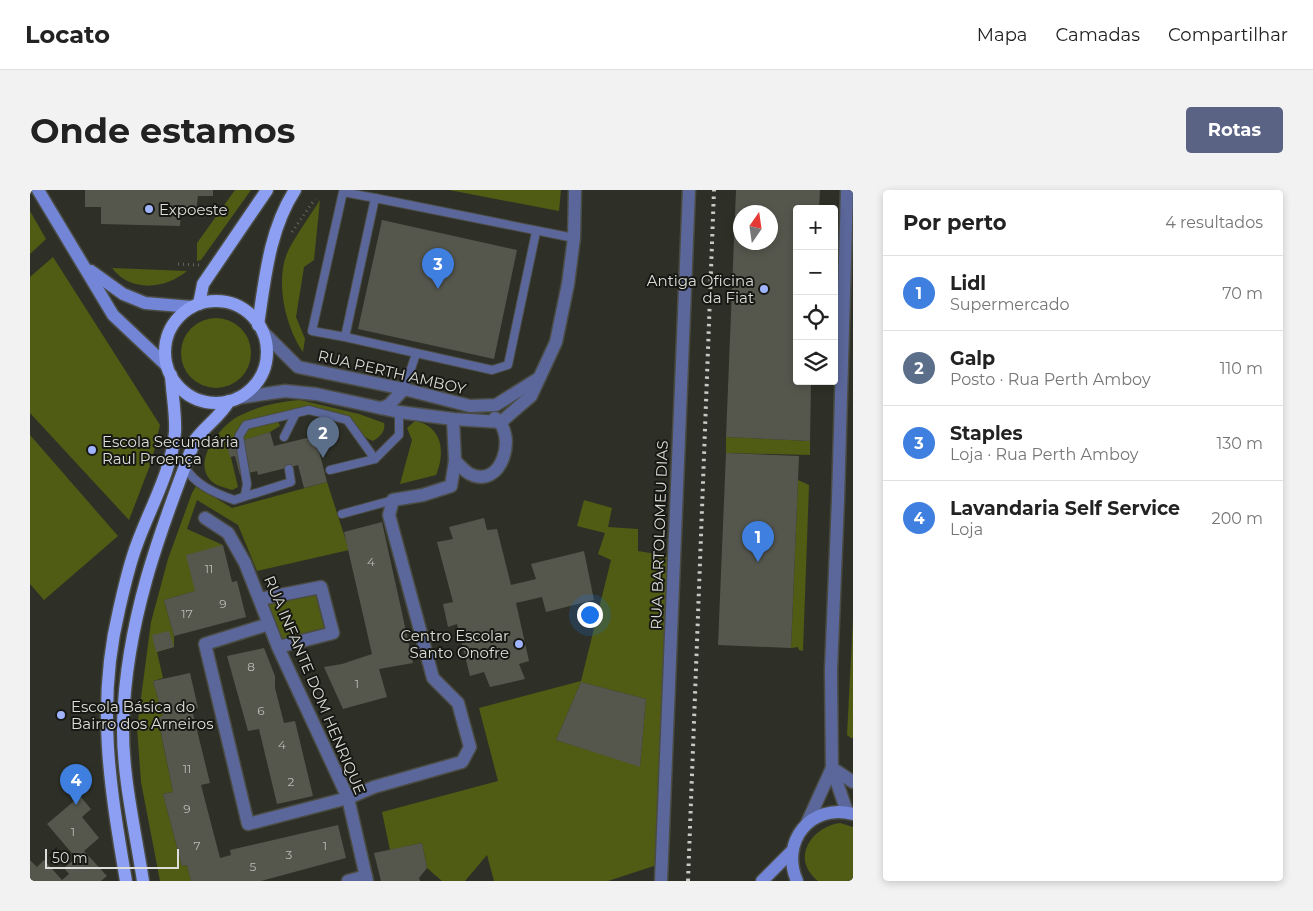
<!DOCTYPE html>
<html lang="pt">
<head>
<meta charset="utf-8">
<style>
  :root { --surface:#fff; --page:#f2f2f2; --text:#222; --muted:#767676; --line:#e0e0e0; --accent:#5b6385 }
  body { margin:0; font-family:Montserrat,sans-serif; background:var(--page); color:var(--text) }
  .controls { position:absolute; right:15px; top:15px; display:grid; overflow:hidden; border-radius:5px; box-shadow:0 2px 8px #0003 }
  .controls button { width:45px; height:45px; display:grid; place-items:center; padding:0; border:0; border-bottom:1px solid var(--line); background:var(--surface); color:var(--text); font:25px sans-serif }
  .compass { position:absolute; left:703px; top:15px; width:45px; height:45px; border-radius:50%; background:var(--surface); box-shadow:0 2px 8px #0003; rotate:13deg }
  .scale { position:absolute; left:15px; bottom:12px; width:134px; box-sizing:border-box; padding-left:5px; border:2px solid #ddded9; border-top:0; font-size:14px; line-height:18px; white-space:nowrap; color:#ddded9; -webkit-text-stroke:4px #171814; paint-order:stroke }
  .you { position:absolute; left:559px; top:424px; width:18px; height:18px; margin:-12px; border:4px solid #fff; border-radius:50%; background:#1a73e8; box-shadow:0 0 0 8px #1a73e833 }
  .badge { display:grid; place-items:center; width:32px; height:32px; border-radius:50%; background:var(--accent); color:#fff; font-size:16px; font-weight:700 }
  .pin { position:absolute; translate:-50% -41px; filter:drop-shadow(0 1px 2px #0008) }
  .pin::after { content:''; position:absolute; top:26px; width:18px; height:15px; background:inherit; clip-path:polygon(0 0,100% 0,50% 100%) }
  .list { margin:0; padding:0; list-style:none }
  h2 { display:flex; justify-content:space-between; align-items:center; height:65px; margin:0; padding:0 20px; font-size:21px }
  h2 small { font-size:16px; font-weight:400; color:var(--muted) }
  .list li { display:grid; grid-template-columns:32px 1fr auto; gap:15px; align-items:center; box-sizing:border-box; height:75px; padding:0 20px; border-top:1px solid var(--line) }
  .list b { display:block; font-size:19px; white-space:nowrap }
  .list p { margin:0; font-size:16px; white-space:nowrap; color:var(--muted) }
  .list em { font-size:16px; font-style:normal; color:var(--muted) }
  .icon { flex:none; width:28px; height:28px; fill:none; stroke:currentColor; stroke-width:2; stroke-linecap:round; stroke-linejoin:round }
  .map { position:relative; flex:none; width:823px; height:691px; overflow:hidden; border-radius:5px }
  header { display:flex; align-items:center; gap:30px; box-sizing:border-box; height:70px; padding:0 25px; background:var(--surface); border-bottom:1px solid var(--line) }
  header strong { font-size:24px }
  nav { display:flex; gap:28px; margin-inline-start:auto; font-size:18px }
  .intro { display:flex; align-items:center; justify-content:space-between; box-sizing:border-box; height:120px; padding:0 30px }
  h1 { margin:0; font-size:35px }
  .button { padding:12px 22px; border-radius:5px; background:var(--accent); color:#fff; font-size:18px; font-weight:700 }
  main { display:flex; gap:30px; padding:0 30px }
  aside { flex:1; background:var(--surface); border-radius:5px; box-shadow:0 2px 8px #0003 }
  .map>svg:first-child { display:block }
</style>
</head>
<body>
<header>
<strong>Locato</strong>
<nav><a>Mapa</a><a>Camadas</a><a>Compartilhar</a></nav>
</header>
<div class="intro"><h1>Onde estamos</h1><a class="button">Rotas</a></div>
<main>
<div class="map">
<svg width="823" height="691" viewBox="0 0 823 691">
  <rect width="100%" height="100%" fill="#2e3027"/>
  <g fill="#505b13" fill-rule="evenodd">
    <path d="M 205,0 L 221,0 L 171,70 L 167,71 L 167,53 Z"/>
    <path d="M 419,0 L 531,0 L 529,21 Z"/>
    <path d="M 290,10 L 284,70 L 274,77 L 266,127 L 275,149 L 273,162 C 255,136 244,88 259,59 C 268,42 280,26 290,10 Z"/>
    <path d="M 0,21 L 16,49 L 0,64 Z"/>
    <path d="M 23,67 L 130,235 L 122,270 L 99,330 L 0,223 L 0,87 Z"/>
    <path d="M 82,78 L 157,81 C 135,99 101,103 82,78 Z"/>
    <circle cx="186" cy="163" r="35"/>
    <path d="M 270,210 L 329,224 L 354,233 C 356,241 350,247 343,251 C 331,247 327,235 317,228 C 297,216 268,224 246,226 L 250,236 L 240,242 L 198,255 L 208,297 L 202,300 C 197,298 191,297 187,295 C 157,278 188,238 207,227 C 228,216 247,212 270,210 Z"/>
    <path d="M 385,231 C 412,236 416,262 406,285 L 370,294 L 382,250 L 377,238 Z"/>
    <path d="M 0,245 L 88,346 L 14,410 L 0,394 Z"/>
    <path d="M 696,247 L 780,251 L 780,265 L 696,263 Z"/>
    <path d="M 768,290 L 779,295 L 773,461 L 769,460 L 768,457 L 761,458 Z"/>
    <path d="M 297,292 L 319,360 L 227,381 L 208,335 L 167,310 L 157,339 L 193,355 L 165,401 L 134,410 L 144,446 L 144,457 L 127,462 L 133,488 L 123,491 L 133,526 L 128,529 L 143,602 L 133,604 L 152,676 L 157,675 L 161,691 L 130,691 L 111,592 L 107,538 L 121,432 L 138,369 L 162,303 L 166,296 L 202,318 Z"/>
    <path d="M 554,310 L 582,318 L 578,337 L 608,339 L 608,361 L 638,366 L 627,675 L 578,691 L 464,691 L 457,665 L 435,691 L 412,691 L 397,678 L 392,653 L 360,660 L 352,622 L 468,591 L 449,518 L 551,491 L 581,370 L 568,364 L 575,343 L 547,336 ZM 551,492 L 616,509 L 610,576 L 526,550 Z"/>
    <path d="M 291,397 L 303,443 L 248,457 L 230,410 Z"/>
    <path d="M 823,429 L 823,548 L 821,548 L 817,545 Z"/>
    <path d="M 810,633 L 823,637 L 823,691 L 788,691 C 760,669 781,637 810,633 Z"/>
  </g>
  <g fill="#55574d" fill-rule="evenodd">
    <path d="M 55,0 L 183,0 L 183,6 L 168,6 L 166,21 L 151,21 L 150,36 L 71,34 L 71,17 L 55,17 Z"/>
    <path d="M 706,0 L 790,0 L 789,19 L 767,19 L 767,191 L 781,191 L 780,251 L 696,247 ZM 711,22 L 741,22 L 741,52 L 711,52 Z"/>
    <path d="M 352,30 L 487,60 L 464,169 L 328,139 Z"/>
    <path d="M 240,242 L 244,256 L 285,246 L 297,292 L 274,298 L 268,275 L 228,285 L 227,281 L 210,285 L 205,266 L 200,267 L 197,255 Z"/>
    <path d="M 696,263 L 769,266 L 761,458 L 688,455 Z"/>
    <path d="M 454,328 L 457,340 L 467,339 L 481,395 L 506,389 L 501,374 L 554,361 L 564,410 L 516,422 L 512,407 L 486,413 L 499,471 L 489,474 L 495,489 L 460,497 L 454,482 L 440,486 L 427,434 L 418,437 L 413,414 L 423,412 L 407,352 L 423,349 L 419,337 Z"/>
    <path d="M 352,332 L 383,473 L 349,479 L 357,507 L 313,519 L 294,477 L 312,474 L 342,464 L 314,342 Z"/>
    <path d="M 193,355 L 202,392 L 207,391 L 216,427 L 144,446 L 134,410 L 165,401 L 156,365 Z"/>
    <path d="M 139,441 L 144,457 L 126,462 L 122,445 Z"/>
    <path d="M 234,458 L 245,486 L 245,498 L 254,533 L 265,531 L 283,606 L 247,614 L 229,539 L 218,541 L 197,466 Z"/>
    <path d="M 160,483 L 168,518 L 162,520 L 180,593 L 171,595 L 190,668 L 201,665 L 200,660 L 308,635 L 316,668 L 231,691 L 161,691 L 157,675 L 152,676 L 133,604 L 143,602 L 128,528 L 133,526 L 123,491 Z"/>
    <path d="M 551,492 L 616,509 L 610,577 L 526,550 Z"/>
    <path d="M 50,606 L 61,619 L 52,627 L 69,648 L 54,661 L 77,686 L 71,691 L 0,691 L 0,670 L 7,677 L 14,670 L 32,690 L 39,684 L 34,678 L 46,668 L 17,634 Z"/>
    <path d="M 392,653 L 397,678 L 389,688 L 390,691 L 351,691 L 344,663 Z"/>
  </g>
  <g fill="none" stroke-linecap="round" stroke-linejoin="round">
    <defs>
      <g id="service">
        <path d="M 345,8 L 544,48"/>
        <path d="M 315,147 L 282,141 L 313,2 L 345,8 L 315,147 L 462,180 L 478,175 L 506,42"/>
        <path d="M 374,199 L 386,164"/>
        <path d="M 254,247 L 266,223"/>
        <path d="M 155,277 C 165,295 185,303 204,310 L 261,292 L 259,279"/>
        <path d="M 300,280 L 345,269 L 369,245 L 369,222"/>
        <path d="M 215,305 L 217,294 L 209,246 L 216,235 L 279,220 L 317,230 L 345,269"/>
        <path d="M 312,324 L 363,310"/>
      </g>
      <g id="minor">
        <path d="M 232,141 L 268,177 L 374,199 L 440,216 L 466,215 L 509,188"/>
        <path d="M 207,208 L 255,201 L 286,204 L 369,222 L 423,229 L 471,232 L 501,206 L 526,152 L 538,94 L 544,48 L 545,0"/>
        <path d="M 351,218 L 359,215 L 374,199"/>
        <path d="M 423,229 L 425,271 C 430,275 435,282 440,284 C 472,300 488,244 465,228"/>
        <path d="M 175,328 L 198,343 L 215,373 L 248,457 L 318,608 L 337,691"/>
        <path d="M 230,409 L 291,397 L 303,443 L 248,457"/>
        <path d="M 239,434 L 175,454 L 218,634 L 318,608 L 344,597 L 432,572 L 440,557 L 428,513 L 403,488 L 359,325 L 363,310 L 393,305 L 421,296 L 425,271"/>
        <path d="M 802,578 L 817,622"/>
        <path d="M 802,578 L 823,592"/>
        <path d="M 777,633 L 802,578"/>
        <path d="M 318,691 L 336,686"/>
        <path d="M 631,691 L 659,0"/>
      </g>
      <path id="tertiary" d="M 802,578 L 801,480 L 808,310 L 817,0"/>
      <g id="secondary">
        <path d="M 8,0 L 83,125 L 137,176"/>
        <path d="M 61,81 L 93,104 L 115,113 L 162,117"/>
        <path d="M 732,691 L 762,661"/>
        <path d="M 767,691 C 750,652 780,613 823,624"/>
      </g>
      <g id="primary">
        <circle cx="186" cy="162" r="51"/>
        <path d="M 169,114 L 173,94 L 237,0"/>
        <path d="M 228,135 C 235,89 239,40 265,0"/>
        <path d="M 96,691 C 80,597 66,515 89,420 C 94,398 99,375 107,354 C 120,318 142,280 145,242 C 146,224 142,204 141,185"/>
        <path d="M 113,691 C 105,639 92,585 93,533 C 96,432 129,343 165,250 C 175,236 191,226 199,211"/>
      </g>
    </defs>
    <use href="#service" stroke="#4a4c43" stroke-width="10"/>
    <use href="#minor" stroke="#4a4c43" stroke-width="15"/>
    <use href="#tertiary" stroke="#4a4c43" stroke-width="15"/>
    <use href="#secondary" stroke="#4a4c43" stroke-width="15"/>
    <use href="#primary" stroke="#4a4c43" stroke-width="15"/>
    <g stroke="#65665f" stroke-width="3" stroke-dasharray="1 4" stroke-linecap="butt">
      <path d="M 262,42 L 285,9"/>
      <path d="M 148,74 L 169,75"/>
    </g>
    <use href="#service" stroke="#5b679a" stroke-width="8"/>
    <use href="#minor" stroke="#5b679a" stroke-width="12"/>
    <use href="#tertiary" stroke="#5b679a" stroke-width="12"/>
    <use href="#secondary" stroke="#7385d6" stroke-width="12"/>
    <use href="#primary" stroke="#8c9ff2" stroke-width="12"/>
    <path stroke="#c9cac5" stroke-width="4" stroke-dasharray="2.5 5" stroke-linecap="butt" d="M 658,691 L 684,0"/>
  </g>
  <g fill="#a0b3fd" stroke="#171814" stroke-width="2">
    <circle cx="119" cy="19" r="5"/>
    <circle cx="734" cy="99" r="5"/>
    <circle cx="62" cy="260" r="5"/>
    <circle cx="489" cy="454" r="5"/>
    <circle cx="31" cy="525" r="5"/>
  </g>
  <g text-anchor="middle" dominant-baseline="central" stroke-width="4" stroke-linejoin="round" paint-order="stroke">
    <g font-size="12" fill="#bbbcb6">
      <text x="341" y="371">4</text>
      <text x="179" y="378">11</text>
      <text x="193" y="413">9</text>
      <text x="157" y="423">17</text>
      <text x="221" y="476">8</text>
      <text x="327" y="493">1</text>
      <text x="231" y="520">6</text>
      <text x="252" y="554">4</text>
      <text x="157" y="578">11</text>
      <text x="261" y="591">2</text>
      <text x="157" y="618">9</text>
      <text x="43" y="641">1</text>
      <text x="167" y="655">7</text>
      <text x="295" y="655">1</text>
      <text x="259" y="664">3</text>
      <text x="223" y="676">5</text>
    </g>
    <g font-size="15" fill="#ddded9" stroke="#171814" text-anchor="start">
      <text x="129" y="19">Expoeste</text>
      <text x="724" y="90" text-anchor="end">Antiga Oficina<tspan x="724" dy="17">da Fiat</tspan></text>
      <text x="72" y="251">Escola Secundária<tspan x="72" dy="17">Raul Proença</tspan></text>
      <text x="479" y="445" text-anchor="end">Centro Escolar<tspan x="479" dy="17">Santo Onofre</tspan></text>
      <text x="41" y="516">Escola Básica do<tspan x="41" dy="17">Bairro dos Arneiros</tspan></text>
    </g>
    <g font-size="15" fill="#ddded9" stroke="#171814">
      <text transform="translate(362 182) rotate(13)">RUA PERTH AMBOY</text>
      <text transform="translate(629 345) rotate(-88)">RUA BARTOLOMEU DIAS</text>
      <text transform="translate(285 495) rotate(67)">RUA INFANTE DOM HENRIQUE</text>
    </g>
  </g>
</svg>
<div class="controls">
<button>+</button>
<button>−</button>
<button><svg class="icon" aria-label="locate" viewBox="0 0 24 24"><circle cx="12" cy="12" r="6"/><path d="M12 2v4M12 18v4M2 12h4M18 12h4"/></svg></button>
<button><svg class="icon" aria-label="layers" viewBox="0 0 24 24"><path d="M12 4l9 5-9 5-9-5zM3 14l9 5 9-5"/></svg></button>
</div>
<svg class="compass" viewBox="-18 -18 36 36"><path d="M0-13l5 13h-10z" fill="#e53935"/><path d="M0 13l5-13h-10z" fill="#767676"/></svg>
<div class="scale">50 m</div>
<div class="you"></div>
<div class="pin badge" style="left:728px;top:372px;background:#3f7fe0">1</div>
<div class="pin badge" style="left:293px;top:268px;background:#5c6f8a">2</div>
<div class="pin badge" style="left:408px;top:99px;background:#3f7fe0">3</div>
<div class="pin badge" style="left:46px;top:615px;background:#3f7fe0">4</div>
</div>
<aside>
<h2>Por perto<small>4 resultados</small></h2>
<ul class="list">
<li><span class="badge" style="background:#3f7fe0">1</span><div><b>Lidl</b><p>Supermercado</p></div><em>70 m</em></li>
<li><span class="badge" style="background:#5c6f8a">2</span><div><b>Galp</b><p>Posto · Rua Perth Amboy</p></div><em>110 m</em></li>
<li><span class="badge" style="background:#3f7fe0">3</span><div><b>Staples</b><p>Loja · Rua Perth Amboy</p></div><em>130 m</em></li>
<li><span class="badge" style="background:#3f7fe0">4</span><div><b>Lavandaria Self Service</b><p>Loja</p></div><em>200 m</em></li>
</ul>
</aside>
</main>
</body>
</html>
